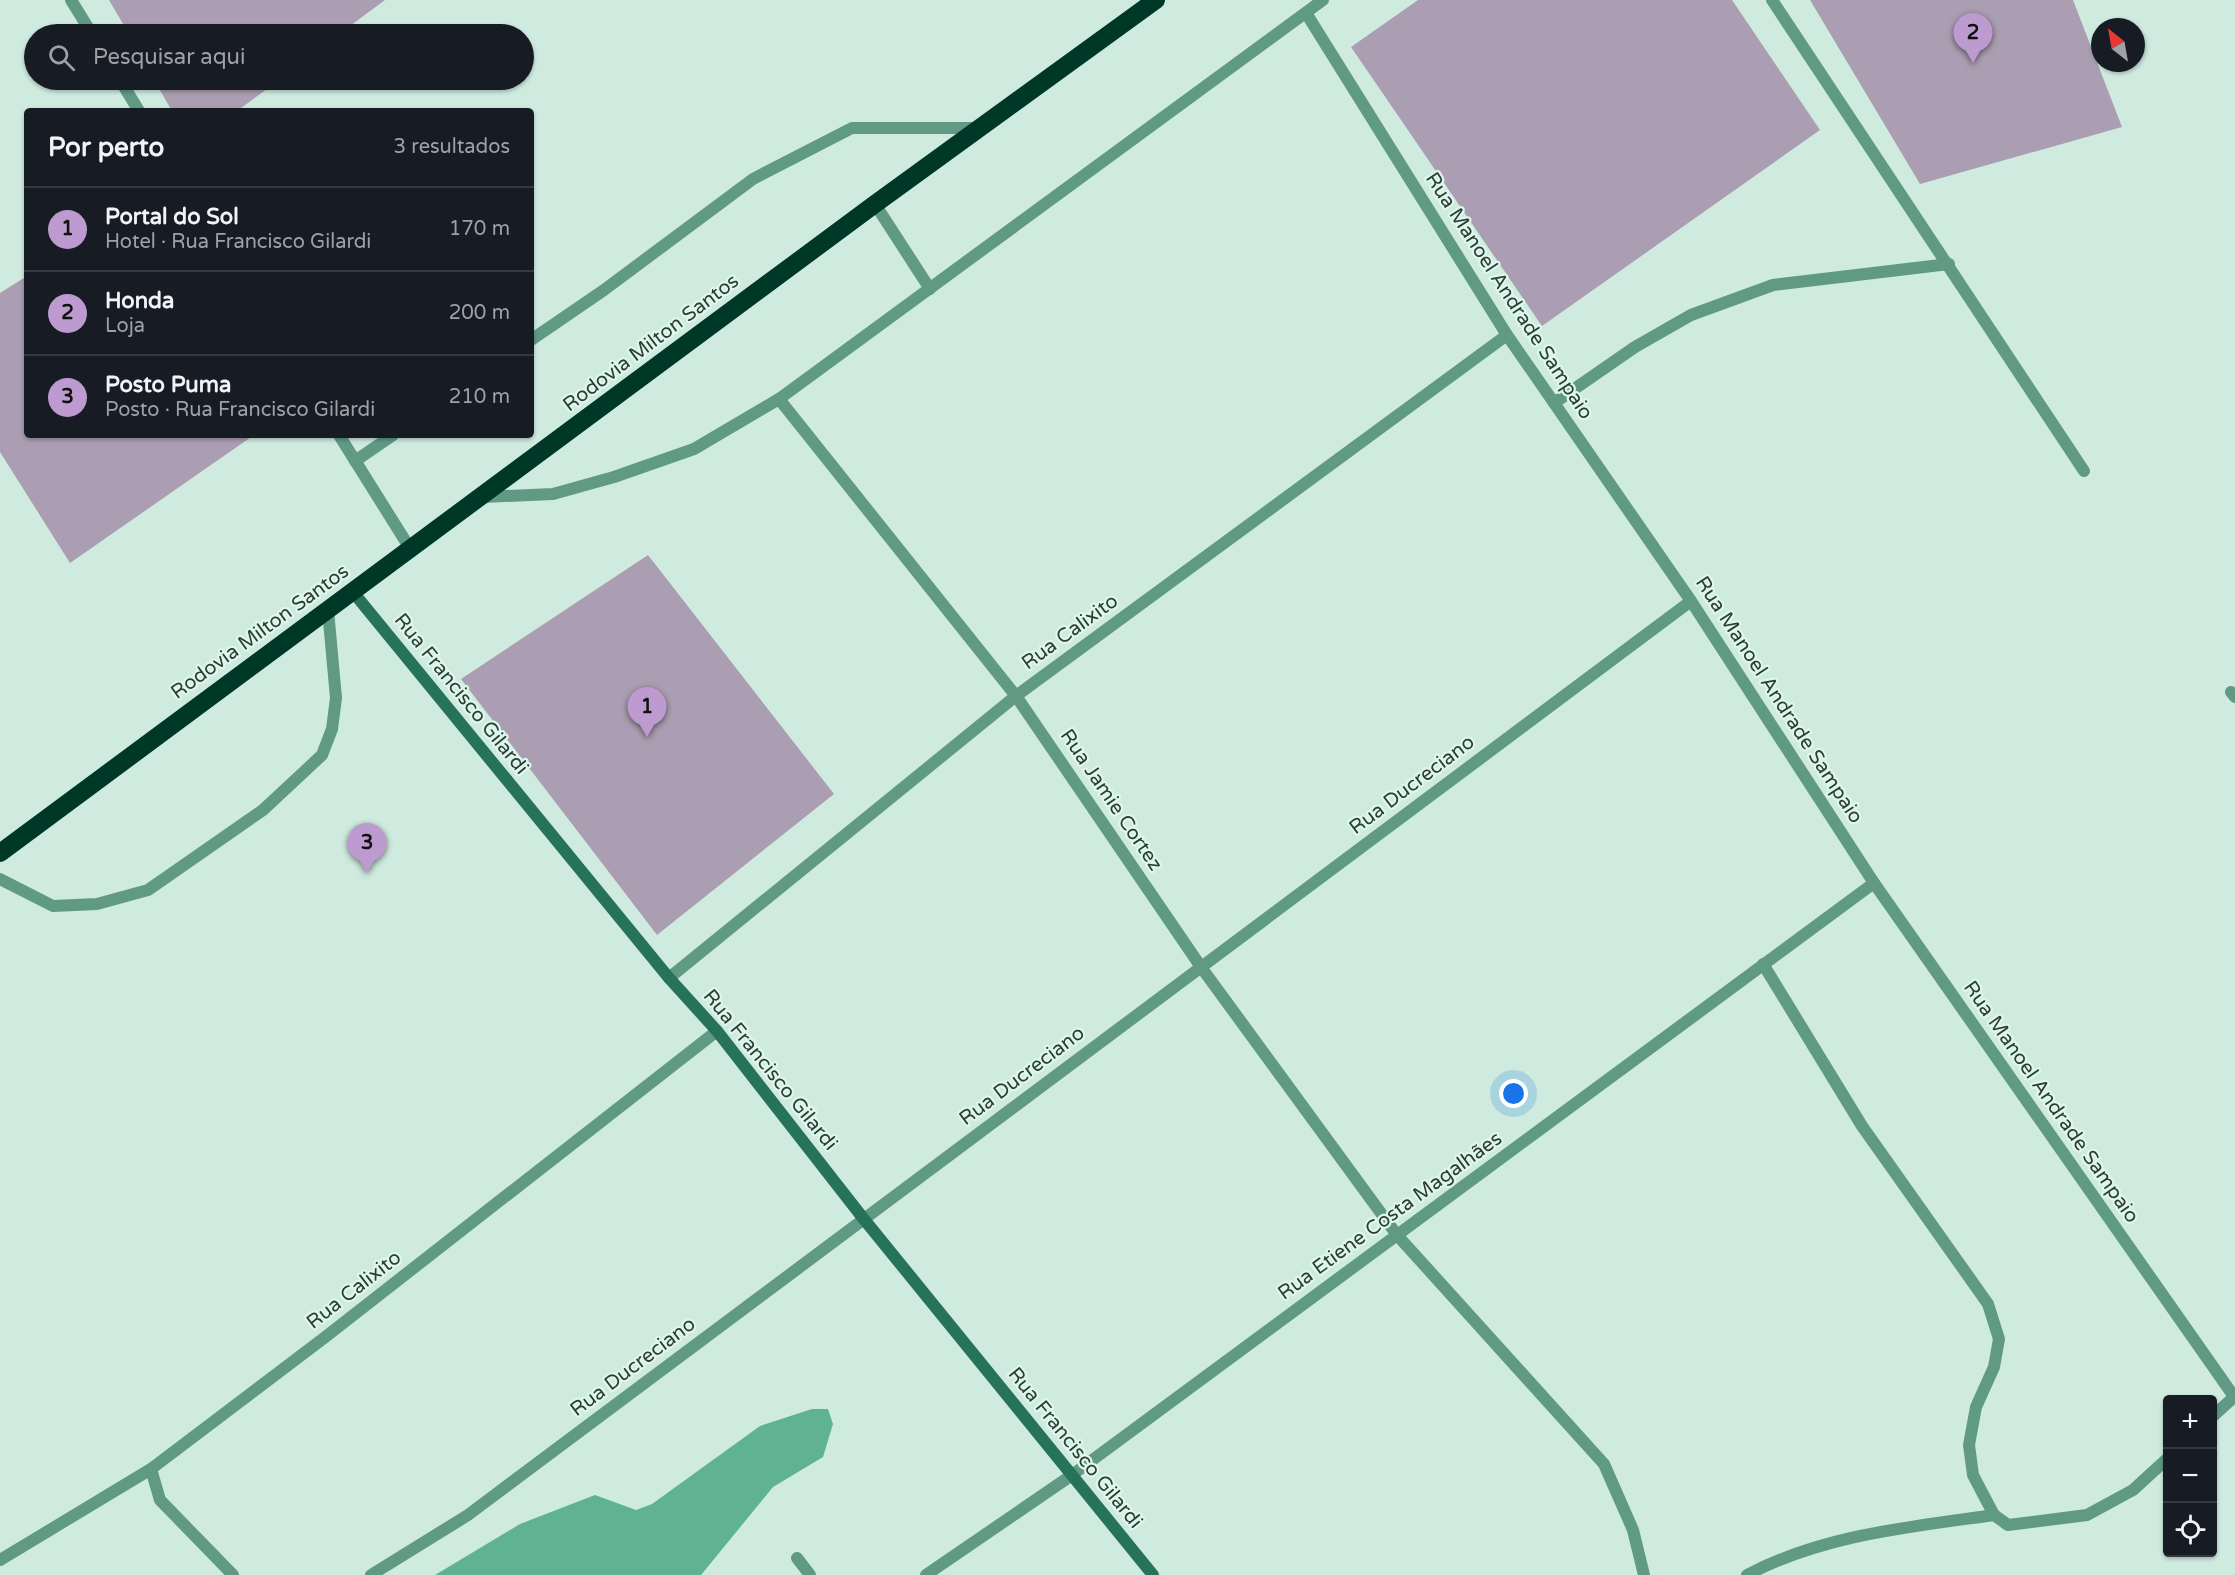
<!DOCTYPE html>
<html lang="pt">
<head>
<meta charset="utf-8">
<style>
  :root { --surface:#171b24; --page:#20242c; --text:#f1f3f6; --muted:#9ea1a6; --line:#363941; --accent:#bd9acf }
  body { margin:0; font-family:"Varela Round",sans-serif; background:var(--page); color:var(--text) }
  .controls { position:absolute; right:18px; bottom:18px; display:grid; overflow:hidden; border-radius:6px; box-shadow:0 2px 4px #0004 }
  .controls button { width:54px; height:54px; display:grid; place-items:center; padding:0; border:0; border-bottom:2px solid var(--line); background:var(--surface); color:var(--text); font:30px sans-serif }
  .compass { position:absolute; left:2091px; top:18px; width:54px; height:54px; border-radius:50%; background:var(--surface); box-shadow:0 2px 4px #0004; rotate:329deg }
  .you { position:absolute; left:1514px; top:1094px; width:21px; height:21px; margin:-15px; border:4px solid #fff; border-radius:50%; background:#1a73e8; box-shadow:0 0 0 9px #1a73e833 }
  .badge { display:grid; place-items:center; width:39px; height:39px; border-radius:50%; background:var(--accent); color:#111; font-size:20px; font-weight:700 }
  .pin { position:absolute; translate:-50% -50px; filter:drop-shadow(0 2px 3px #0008) }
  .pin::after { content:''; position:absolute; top:32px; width:21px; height:18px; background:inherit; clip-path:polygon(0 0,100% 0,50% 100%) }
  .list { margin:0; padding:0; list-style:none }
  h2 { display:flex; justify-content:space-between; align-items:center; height:78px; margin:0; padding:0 24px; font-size:26px }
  h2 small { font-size:20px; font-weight:400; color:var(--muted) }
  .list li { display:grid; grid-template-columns:39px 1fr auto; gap:18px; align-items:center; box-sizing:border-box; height:84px; padding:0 24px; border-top:2px solid var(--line) }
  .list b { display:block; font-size:22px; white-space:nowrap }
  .list p { margin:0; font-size:20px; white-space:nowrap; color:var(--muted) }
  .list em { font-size:20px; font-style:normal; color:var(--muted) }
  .icon { flex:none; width:33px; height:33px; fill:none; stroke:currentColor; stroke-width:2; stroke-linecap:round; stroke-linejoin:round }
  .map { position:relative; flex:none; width:2235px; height:1575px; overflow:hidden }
  .search { position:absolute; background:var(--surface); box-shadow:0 2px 4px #0004; left:24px; top:24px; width:510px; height:66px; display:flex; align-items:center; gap:15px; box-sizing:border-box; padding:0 21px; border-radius:33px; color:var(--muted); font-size:22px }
  .panel { position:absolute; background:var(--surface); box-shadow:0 2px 4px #0004; left:24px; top:108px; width:510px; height:330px; border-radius:6px }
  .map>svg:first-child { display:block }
</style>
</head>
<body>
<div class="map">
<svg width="2235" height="1575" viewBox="0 0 2235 1575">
  <rect width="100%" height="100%" fill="#cfebdf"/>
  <path fill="#5fb294" d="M 812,1409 L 828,1409 L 833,1424 L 823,1457 L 773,1487 L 701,1575 L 435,1575 L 520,1524 L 595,1495 L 636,1510 L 652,1504 L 760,1426 Z"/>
  <g fill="#ab9eb2">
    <path d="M 109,0 L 385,0 L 339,34 L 129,34 Z"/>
    <path d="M 1418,0 L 1732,0 L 1820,130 L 1542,326 L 1351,47 Z"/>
    <path d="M 1810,0 L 2073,0 L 2122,127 L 1920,184 Z"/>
    <path d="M 154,80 L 279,80 L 237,111 L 172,111 Z"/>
    <path d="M 27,276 L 27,435 L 254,435 L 70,563 L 0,452 L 0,293 Z"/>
    <path d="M 648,555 L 834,794 L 657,935 L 461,679 Z"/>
  </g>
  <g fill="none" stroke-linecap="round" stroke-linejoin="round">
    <g stroke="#609a84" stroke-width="12">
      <path d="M 531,340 L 604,290 L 753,179 L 852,128 L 980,128"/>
      <path d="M 355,461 L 393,435"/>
      <path d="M 0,879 L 53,906 L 97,904 L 148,890 L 263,810 L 322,755 L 332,729 L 336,698 L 328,610"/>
    </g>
    <g stroke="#609a84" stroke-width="12">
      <path d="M 71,0 L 92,34"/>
      <path d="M 1772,0 L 2084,471"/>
      <path d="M 1306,13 L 1507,335 L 1691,601 L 1874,883 L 2235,1398"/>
      <path d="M 120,80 L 139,111"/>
      <path d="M 875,204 L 930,289"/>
      <path d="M 779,399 L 1016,696 L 1201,967 L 1397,1235 L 1604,1464 L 1633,1530 L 1644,1575"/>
      <path d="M 1554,403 L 1635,347 L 1691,315 L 1773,285 L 1949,264"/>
      <path d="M 339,435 L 411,550"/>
      <path d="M 483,497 L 553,494 L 614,477 L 694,449 L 779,399 L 1323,0"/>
      <path d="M 2231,692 L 2235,697"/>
      <path d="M 1763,964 L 1862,1126 L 1988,1304 L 1999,1339 L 1994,1367 L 1976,1407 L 1969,1445 L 1973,1475 L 1994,1515"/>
      <path d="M 669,978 L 1016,696 L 1507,335"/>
      <path d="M 2212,1417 L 2234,1397"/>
      <path d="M 151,1469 L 160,1500 L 233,1575"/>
      <path d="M 797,1558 L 810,1575"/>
      <path d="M 0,1560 L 151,1469 L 324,1338 L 717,1031"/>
      <path d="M 371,1575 L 468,1515 L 1691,601"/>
      <path d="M 926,1575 L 1072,1475 L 1874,883"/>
      <path d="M 1747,1575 C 1823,1535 1909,1527 1994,1515 L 2008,1525 L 2087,1515 L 2133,1490 L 2168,1458"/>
    </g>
    <path stroke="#27725a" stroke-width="12" d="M 353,592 L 669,978 L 717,1031 L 863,1218 L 1153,1575"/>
    <path stroke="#003828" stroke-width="18" d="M 0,853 L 875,204 L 1156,0"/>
  </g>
  <g text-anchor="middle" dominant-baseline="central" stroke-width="4.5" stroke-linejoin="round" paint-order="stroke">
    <g font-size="20" fill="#303b36" stroke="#dcf8ec">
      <text transform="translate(1509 296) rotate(57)">Rua Manoel Andrade Sampaio</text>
      <text transform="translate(651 343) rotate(-37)">Rodovia Milton Santos</text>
      <text transform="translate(260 632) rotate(-36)">Rodovia Milton Santos</text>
      <text transform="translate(1070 632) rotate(-36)">Rua Calixito</text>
      <text transform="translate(461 694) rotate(51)">Rua Francisco Gilardi</text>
      <text transform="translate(1779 700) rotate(57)">Rua Manoel Andrade Sampaio</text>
      <text transform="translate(1412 785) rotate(-37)">Rua Ducreciano</text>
      <text transform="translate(1111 800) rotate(56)">Rua Jamie Cortez</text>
      <text transform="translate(770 1070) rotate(51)">Rua Francisco Gilardi</text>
      <text transform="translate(1022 1076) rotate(-37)">Rua Ducreciano</text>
      <text transform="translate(2051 1102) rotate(55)">Rua Manoel Andrade Sampaio</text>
      <text transform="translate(1390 1216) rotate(-36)">Rua Etiene Costa Magalhães</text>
      <text transform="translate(354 1290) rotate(-38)">Rua Calixito</text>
      <text transform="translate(633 1367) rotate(-37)">Rua Ducreciano</text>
      <text transform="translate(1075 1448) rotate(51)">Rua Francisco Gilardi</text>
    </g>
  </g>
</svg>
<div class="controls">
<button>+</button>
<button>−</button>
<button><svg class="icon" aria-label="locate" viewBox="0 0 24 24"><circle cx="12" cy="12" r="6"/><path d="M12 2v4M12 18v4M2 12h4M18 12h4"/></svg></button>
</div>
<svg class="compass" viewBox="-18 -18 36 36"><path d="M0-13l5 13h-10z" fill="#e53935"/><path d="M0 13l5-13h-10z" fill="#9ea1a6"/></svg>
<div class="you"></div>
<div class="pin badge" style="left:647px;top:737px">1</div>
<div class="pin badge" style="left:1973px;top:63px">2</div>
<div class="pin badge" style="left:367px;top:873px">3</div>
<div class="search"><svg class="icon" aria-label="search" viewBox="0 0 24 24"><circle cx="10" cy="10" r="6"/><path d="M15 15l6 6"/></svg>Pesquisar aqui</div>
<section class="panel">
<h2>Por perto<small>3 resultados</small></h2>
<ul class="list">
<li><span class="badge">1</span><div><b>Portal do Sol</b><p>Hotel · Rua Francisco Gilardi</p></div><em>170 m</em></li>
<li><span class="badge">2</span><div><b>Honda</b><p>Loja</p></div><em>200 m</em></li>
<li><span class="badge">3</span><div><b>Posto Puma</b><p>Posto · Rua Francisco Gilardi</p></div><em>210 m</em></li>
</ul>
</section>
</div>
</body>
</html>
